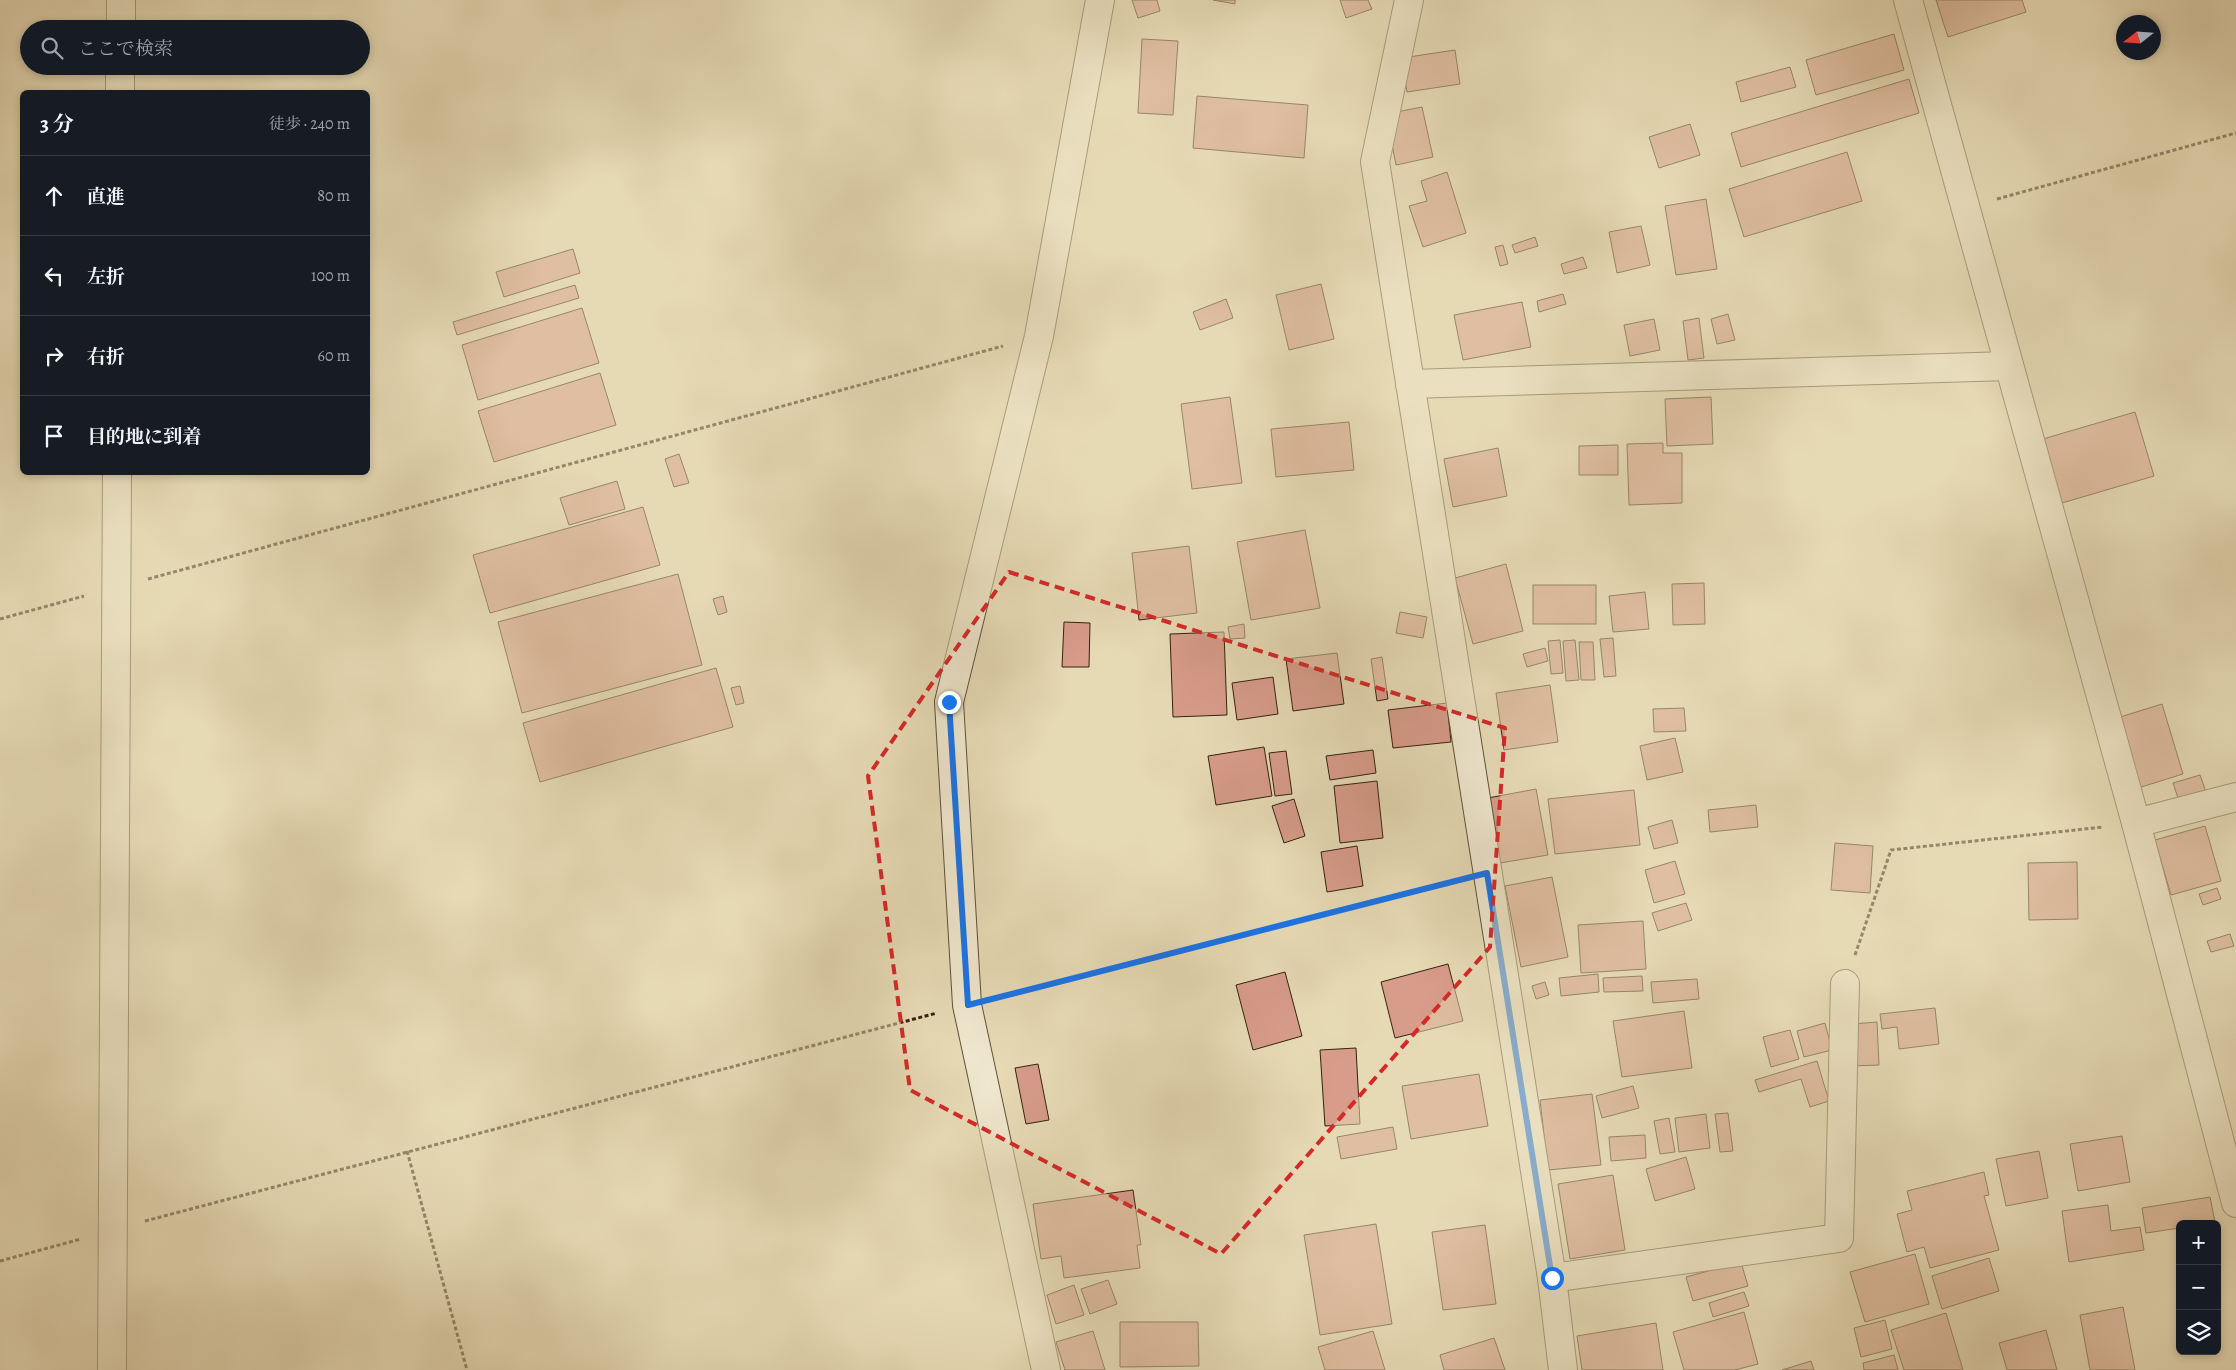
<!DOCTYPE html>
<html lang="ja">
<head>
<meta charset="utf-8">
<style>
  :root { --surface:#171b24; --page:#242831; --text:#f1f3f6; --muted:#9ea1a6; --line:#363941 }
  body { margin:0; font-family:Alegreya,"Noto Serif JP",serif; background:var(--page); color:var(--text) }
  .controls { position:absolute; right:15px; bottom:15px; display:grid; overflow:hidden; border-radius:8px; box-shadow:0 2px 8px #0003 }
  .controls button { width:45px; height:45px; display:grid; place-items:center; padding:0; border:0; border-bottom:1px solid var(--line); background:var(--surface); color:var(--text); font:25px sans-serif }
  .compass { position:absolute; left:2116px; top:15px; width:45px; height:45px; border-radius:50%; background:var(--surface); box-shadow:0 2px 8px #0003; rotate:253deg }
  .stop { position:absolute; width:15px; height:15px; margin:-11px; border:4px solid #1a73e8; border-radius:50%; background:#fff }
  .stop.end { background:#1a73e8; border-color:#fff; box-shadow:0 1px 5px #0008 }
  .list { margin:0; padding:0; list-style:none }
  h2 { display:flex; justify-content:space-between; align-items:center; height:65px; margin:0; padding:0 20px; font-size:21px }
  h2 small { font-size:16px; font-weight:400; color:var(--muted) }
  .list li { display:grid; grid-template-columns:32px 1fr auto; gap:15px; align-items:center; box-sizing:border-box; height:80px; padding:0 20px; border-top:1px solid var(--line) }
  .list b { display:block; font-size:19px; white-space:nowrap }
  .list em { font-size:16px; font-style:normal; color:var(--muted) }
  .icon { flex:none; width:28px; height:28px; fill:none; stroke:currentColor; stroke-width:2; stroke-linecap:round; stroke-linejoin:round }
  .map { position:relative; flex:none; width:2236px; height:1370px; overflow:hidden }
  .search { position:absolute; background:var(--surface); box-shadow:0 2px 8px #0003; left:20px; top:20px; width:350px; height:55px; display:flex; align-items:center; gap:12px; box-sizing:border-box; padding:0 18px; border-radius:28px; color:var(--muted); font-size:19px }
  .panel { position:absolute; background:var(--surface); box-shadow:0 2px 8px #0003; left:20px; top:90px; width:350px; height:385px; border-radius:8px }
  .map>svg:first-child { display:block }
</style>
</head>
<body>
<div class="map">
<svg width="2236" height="1370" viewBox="0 0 2236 1370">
  <rect width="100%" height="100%" fill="#e6dab5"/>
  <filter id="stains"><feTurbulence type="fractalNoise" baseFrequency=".004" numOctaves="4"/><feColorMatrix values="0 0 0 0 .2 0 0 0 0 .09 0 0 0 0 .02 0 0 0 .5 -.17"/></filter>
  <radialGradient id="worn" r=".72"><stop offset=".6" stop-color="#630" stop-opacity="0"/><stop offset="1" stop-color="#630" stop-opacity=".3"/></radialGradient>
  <g fill="#d79c8a" stroke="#342210">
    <path d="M 1132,0 L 1157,0 L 1160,11 L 1138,18 Z"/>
    <path d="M 1213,0 L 1235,0 L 1235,4 Z"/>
    <path d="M 1340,0 L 1368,0 L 1372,9 L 1346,18 Z"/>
    <path d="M 1936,0 L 2022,0 L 2026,12 L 1948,37 Z"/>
    <path d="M 1894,34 L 1904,70 L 1816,95 L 1806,60 Z"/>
    <path d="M 1142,39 L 1178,41 L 1173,115 L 1138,113 Z"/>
    <path d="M 1455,50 L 1460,84 L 1407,92 L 1402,58 Z"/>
    <path d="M 1790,67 L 1796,87 L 1741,102 L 1736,82 Z"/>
    <path d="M 1909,79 L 1919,113 L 1741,167 L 1731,133 Z"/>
    <path d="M 1197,96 L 1308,105 L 1304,158 L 1193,148 Z"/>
    <path d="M 1422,107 L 1433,157 L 1396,165 L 1386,114 Z"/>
    <path d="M 1690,124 L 1700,155 L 1659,168 L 1649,137 Z"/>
    <path d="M 1847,152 L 1862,201 L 1744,237 L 1729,189 Z"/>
    <path d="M 1447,172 L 1466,233 L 1423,247 L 1409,206 L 1427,201 L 1421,181 Z"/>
    <path d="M 1706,199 L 1717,269 L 1676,275 L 1665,206 Z"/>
    <path d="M 1641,226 L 1650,265 L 1617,273 L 1609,232 Z"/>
    <path d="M 1535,237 L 1538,246 L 1515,253 L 1512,245 Z"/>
    <path d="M 1503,245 L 1508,264 L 1500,266 L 1495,247 Z"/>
    <path d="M 573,249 L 580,273 L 504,297 L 496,272 Z"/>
    <path d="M 1583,257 L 1587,268 L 1564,274 L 1561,264 Z"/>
    <path d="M 1321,284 L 1334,339 L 1289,350 L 1276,295 Z"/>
    <path d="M 575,285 L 579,298 L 457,335 L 453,322 Z"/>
    <path d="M 1563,294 L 1566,304 L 1539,312 L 1537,301 Z"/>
    <path d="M 1226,299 L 1233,318 L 1200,330 L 1193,312 Z"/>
    <path d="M 1522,302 L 1531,347 L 1463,360 L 1454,315 Z"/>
    <path d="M 582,308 L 599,363 L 478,400 L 462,345 Z"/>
    <path d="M 1728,314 L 1735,340 L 1717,344 L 1711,319 Z"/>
    <path d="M 1699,318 L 1704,358 L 1688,360 L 1683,321 Z"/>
    <path d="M 1654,319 L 1660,350 L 1630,356 L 1624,325 Z"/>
    <path d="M 600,373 L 616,425 L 494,462 L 478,411 Z"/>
    <path d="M 1230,397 L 1242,483 L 1192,489 L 1181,404 Z"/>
    <path d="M 1711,397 L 1713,444 L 1667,446 L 1665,399 Z"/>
    <path d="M 2135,412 L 2154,476 L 2062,503 L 2043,439 Z"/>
    <path d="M 1349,422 L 1354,470 L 1276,477 L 1271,429 Z"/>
    <path d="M 1663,443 L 1663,453 L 1682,453 L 1682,503 L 1629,505 L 1627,444 Z"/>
    <path d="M 1618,445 L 1618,475 L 1579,475 L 1579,446 Z"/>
    <path d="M 1498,448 L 1507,496 L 1453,507 L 1444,459 Z"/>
    <path d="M 679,454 L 689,483 L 674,487 L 665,459 Z"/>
    <path d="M 617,481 L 625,509 L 569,525 L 560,498 Z"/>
    <path d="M 643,507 L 660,565 L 490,613 L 473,555 Z"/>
    <path d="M 1305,530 L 1320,608 L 1251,620 L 1237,542 Z"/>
    <path d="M 1189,546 L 1197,613 L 1139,620 L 1132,553 Z"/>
    <path d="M 1506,564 L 1523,631 L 1473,644 L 1455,578 Z"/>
    <path d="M 678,574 L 702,665 L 522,713 L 498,622 Z"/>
    <path d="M 1704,583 L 1705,624 L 1673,625 L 1672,584 Z"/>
    <rect x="1533" y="585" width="63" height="39"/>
    <path d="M 1645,592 L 1649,629 L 1613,632 L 1609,596 Z"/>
    <path d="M 723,596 L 727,612 L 718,615 L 713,599 Z"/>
    <path d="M 1400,612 L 1427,617 L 1423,638 L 1396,633 Z"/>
    <path d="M 1064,622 L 1090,623 L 1089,667 L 1062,667 Z"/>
    <path d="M 1244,624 L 1245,638 L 1230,639 L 1228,627 Z"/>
    <path d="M 1224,632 L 1227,715 L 1173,717 L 1170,634 Z"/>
    <path d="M 1613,638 L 1616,676 L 1604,677 L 1600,639 Z"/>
    <path d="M 1560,640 L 1563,673 L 1551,674 L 1548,641 Z"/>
    <path d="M 1575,640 L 1579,680 L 1566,681 L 1563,641 Z"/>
    <path d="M 1579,642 L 1593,642 L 1595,680 L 1581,680 Z"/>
    <path d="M 1545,648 L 1548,661 L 1527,667 L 1523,654 Z"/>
    <path d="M 1337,653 L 1344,704 L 1293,711 L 1286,659 Z"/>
    <path d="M 1382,657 L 1388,699 L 1377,701 L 1371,659 Z"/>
    <path d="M 716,668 L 733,727 L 540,782 L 523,723 Z"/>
    <path d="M 1273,677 L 1278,714 L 1237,720 L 1232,683 Z"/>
    <path d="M 1550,685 L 1558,742 L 1504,750 L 1496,693 Z"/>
    <path d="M 740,686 L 744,703 L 736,705 L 731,688 Z"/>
    <path d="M 1447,703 L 1451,742 L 1393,748 L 1388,710 Z"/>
    <path d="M 2162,704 L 2183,774 L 2138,788 L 2117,718 Z"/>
    <path d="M 1684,708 L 1686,731 L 1654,732 L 1653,709 Z"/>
    <path d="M 1675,738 L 1683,772 L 1647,780 L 1640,746 Z"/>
    <path d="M 1264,747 L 1272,796 L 1216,805 L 1208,756 Z"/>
    <path d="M 1373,750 L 1376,773 L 1330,780 L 1326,756 Z"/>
    <path d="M 1286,751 L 1292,794 L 1275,796 L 1269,753 Z"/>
    <path d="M 2200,775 L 2206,792 L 2179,801 L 2173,783 Z"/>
    <path d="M 1377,781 L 1383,838 L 1340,843 L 1334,786 Z"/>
    <path d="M 1536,789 L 1548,855 L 1500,863 L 1488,798 Z"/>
    <path d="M 1634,790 L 1640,845 L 1555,854 L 1548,799 Z"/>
    <path d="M 1294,799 L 1305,836 L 1284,843 L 1272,806 Z"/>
    <path d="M 1756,805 L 1758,827 L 1710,832 L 1708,810 Z"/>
    <path d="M 1672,820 L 1678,843 L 1654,849 L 1648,827 Z"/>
    <path d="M 2205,826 L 2221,881 L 2171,895 L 2155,840 Z"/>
    <path d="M 1835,843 L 1873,846 L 1870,893 L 1831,890 Z"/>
    <path d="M 1357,846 L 1363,886 L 1327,892 L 1321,852 Z"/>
    <path d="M 1675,861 L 1685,894 L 1654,903 L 1645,870 Z"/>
    <path d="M 2077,862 L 2078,919 L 2029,920 L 2028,863 Z"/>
    <path d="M 1552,877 L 1568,957 L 1521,967 L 1505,886 Z"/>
    <path d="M 2217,888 L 2221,899 L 2203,905 L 2199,894 Z"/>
    <path d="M 1686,903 L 1692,920 L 1658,931 L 1652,913 Z"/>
    <path d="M 1643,921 L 1646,969 L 1581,973 L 1578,925 Z"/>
    <path d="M 2230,934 L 2234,946 L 2211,952 L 2207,941 Z"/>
    <path d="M 1448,964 L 1463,1021 L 1395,1038 L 1381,982 Z"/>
    <path d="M 1285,972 L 1302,1036 L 1253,1050 L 1236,985 Z"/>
    <path d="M 1598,974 L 1599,992 L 1561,996 L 1559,978 Z"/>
    <path d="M 1642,976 L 1643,991 L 1604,992 L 1603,978 Z"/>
    <path d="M 1697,979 L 1699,999 L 1653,1003 L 1651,982 Z"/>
    <path d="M 1545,982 L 1549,995 L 1536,999 L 1532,986 Z"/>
    <path d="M 1935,1008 L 1939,1044 L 1899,1049 L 1897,1027 L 1882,1029 L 1880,1014 Z"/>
    <path d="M 1684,1011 L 1692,1068 L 1622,1077 L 1613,1021 Z"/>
    <path d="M 1877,1022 L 1879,1065 L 1854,1066 L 1852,1024 Z"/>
    <path d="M 1825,1023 L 1832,1050 L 1804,1057 L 1797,1031 Z"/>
    <path d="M 1790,1030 L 1799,1059 L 1771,1067 L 1763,1037 Z"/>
    <path d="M 1356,1048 L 1360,1124 L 1325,1126 L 1320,1050 Z"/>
    <path d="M 1817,1061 L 1829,1101 L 1810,1107 L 1801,1079 L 1759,1092 L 1755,1080 Z"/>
    <path d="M 1038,1064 L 1049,1120 L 1026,1124 L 1015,1068 Z"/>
    <path d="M 1479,1074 L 1488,1126 L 1411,1139 L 1402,1086 Z"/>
    <path d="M 1633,1086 L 1639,1108 L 1602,1118 L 1596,1096 Z"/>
    <path d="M 1592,1094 L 1601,1165 L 1548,1170 L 1540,1100 Z"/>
    <path d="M 1728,1113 L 1733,1151 L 1720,1152 L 1715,1114 Z"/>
    <path d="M 1706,1114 L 1710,1148 L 1679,1152 L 1675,1118 Z"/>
    <path d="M 1669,1118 L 1675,1152 L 1660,1154 L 1654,1121 Z"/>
    <path d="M 1393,1127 L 1397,1149 L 1341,1159 L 1337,1137 Z"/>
    <path d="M 1645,1135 L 1646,1158 L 1611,1161 L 1609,1137 Z"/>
    <path d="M 2122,1136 L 2130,1182 L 2078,1191 L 2070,1144 Z"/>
    <path d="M 2039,1151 L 2048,1198 L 2006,1206 L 1996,1159 Z"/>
    <path d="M 1686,1157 L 1695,1189 L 1655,1201 L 1646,1169 Z"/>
    <path d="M 1984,1172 L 1989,1195 L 1984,1196 L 1999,1250 L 1930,1268 L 1924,1247 L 1907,1252 L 1897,1214 L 1912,1210 L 1907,1191 Z"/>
    <path d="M 1613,1175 L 1625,1250 L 1570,1259 L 1558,1184 Z"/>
    <path d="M 1133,1190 L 1141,1245 L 1137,1245 L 1140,1268 L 1064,1278 L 1061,1256 L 1041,1259 L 1033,1204 Z"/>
    <path d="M 2210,1197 L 2215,1222 L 2180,1224 L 2180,1228 L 2146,1233 L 2142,1208 Z"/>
    <path d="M 2108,1205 L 2111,1231 L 2140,1227 L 2144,1250 L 2069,1262 L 2062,1211 Z"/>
    <path d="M 1376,1224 L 1392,1324 L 1320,1335 L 1304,1235 Z"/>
    <path d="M 1485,1225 L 1496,1304 L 1443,1310 L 1432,1232 Z"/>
    <path d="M 1915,1254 L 1929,1304 L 1865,1322 L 1850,1272 Z"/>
    <path d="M 1989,1258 L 1999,1291 L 1942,1309 L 1932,1276 Z"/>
    <path d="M 1741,1262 L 1748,1286 L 1693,1301 L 1686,1277 Z"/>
    <path d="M 1108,1280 L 1117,1304 L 1090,1314 L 1081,1289 Z"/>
    <path d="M 1074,1285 L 1084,1315 L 1056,1324 L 1047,1295 Z"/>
    <path d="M 1744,1292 L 1749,1306 L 1713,1317 L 1709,1303 Z"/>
    <path d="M 2123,1307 L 2135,1370 L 2090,1370 L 2080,1315 Z"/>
    <path d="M 1744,1312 L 1758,1364 L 1735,1370 L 1684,1370 L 1673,1332 Z"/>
    <path d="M 1946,1313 L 1963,1370 L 1904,1370 L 1891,1330 Z"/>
    <path d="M 1885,1320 L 1892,1349 L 1861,1357 L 1854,1328 Z"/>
    <path d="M 1120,1322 L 1198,1322 L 1199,1366 L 1120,1367 Z"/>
    <path d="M 1656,1323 L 1663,1370 L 1582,1370 L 1577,1336 Z"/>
    <path d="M 2046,1330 L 2057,1370 L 2007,1370 L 1999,1343 Z"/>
    <path d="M 1093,1331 L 1105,1370 L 1065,1370 L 1056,1342 Z"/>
    <path d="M 1373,1331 L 1385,1370 L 1325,1370 L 1318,1347 Z"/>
    <path d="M 1494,1338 L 1505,1370 L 1444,1370 L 1440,1355 Z"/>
    <path d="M 1894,1355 L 1898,1370 L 1864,1370 L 1863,1363 Z"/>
    <path d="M 1811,1361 L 1814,1370 L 1782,1370 Z"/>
  </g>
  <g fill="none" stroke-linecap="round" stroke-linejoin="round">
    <defs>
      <g id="minor">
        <path d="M 1409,0 L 1375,162 L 1552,1278 L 1563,1370"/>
        <path d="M 1908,0 L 2136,823 L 2236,1203"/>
        <path d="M 121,29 L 121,0"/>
        <path d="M 120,92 L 120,66"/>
        <path d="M 1410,384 L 2009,366"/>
        <path d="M 2136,823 L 2236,797"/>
        <path d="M 1552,1278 L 1839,1238 L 1845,984"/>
        <path d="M 112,1370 L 117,472"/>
        <path d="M 1046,1370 L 967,1005 L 949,702 L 1039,336 L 1100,0"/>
      </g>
    </defs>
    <use href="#minor" stroke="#605039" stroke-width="30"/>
    <g stroke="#342210" stroke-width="3" stroke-dasharray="4 2.5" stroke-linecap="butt">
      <path d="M 1997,199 L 2236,133"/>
      <path d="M 148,579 L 1003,346"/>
      <path d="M 0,619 L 84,596"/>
      <path d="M 1855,955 L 1891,850 L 2103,827"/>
      <path d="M 999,997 L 1456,881"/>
      <path d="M 407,1151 L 467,1370"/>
      <path d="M 145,1221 L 937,1013"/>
      <path d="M 0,1261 L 81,1239"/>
    </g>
    <use href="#minor" stroke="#efe7cf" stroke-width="28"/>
  </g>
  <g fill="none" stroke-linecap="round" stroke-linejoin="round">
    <path stroke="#1a73e8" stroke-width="6" d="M 949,702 L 968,1005 L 1487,873 L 1552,1278"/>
  </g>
  <path d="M0 0H2236V1370H0ZM 1009,572 L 1505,728 L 1490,947 L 1221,1254 L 910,1090 L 868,776 Z" fill="#e6dab5" fill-opacity=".55" fill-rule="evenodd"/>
  <path fill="none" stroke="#d62828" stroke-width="4" stroke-dasharray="10 6" stroke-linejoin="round" d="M 1009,572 L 1505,728 L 1490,947 L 1221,1254 L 910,1090 L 868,776 Z"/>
  <rect width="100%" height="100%" filter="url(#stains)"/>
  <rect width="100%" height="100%" fill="url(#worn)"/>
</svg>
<div class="controls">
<button>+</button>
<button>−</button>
<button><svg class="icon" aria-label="layers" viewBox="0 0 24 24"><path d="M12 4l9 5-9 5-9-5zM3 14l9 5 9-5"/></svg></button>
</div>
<svg class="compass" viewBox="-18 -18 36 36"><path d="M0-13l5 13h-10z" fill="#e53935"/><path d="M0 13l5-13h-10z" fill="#9ea1a6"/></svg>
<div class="stop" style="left:1552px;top:1278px"></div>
<div class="stop end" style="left:949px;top:702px"></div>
<div class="search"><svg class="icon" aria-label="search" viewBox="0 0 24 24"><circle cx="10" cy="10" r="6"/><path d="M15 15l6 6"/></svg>ここで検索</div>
<section class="panel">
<h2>3 分<small>徒歩 · 240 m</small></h2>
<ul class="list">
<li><svg class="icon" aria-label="ahead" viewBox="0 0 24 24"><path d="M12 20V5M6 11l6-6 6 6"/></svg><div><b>直進</b></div><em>80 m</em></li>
<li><svg class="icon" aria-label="left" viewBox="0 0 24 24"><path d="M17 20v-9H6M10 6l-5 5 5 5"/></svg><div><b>左折</b></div><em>100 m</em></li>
<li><svg class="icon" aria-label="right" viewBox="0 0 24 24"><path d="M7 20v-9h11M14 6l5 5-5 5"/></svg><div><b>右折</b></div><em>60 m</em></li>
<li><svg class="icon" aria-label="arrive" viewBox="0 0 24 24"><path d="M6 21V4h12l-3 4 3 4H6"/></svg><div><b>目的地に到着</b></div></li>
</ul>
</section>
</div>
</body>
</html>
